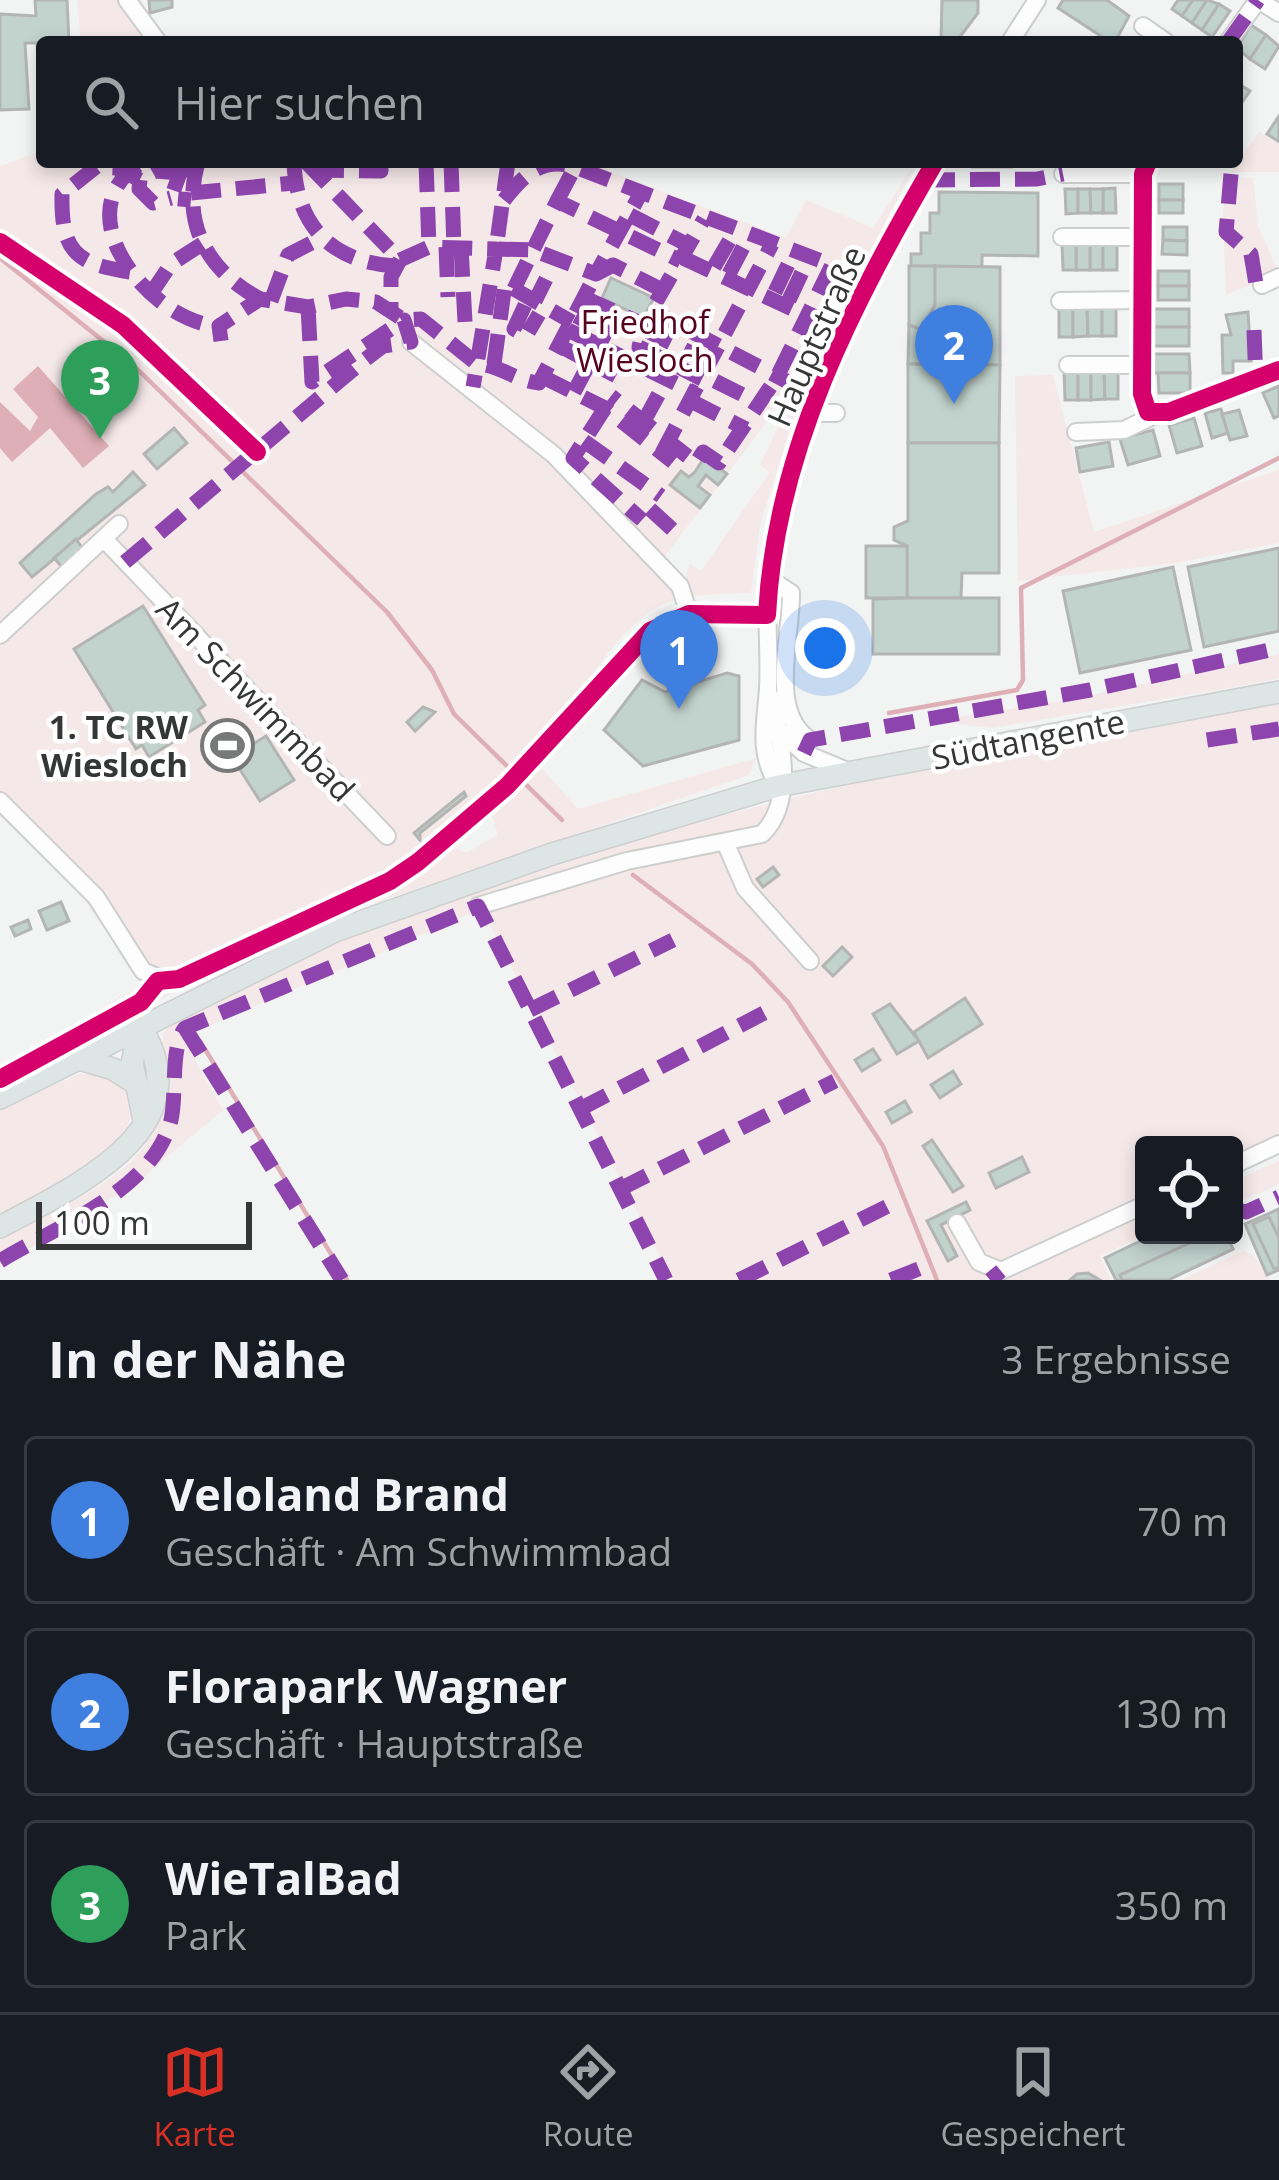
<!DOCTYPE html>
<html lang="de">
<head>
<meta charset="utf-8">
<style>
  :root { --surface:#171b24; --page:#242831; --text:#f1f3f6; --muted:#9ea1a6; --line:#363941; --accent:#d93025 }
  body { margin:0; font-family:"Open Sans",sans-serif; background:var(--page); color:var(--text) }
  .controls { position:absolute; right:36px; bottom:36px; display:grid; overflow:hidden; border-radius:12px; box-shadow:0 6px 18px #0003 }
  .controls button { width:108px; height:108px; display:grid; place-items:center; padding:0; border:0; border-bottom:3px solid var(--line); background:var(--surface); color:var(--text); font:60px sans-serif }
  .scale { position:absolute; left:36px; bottom:30px; width:216px; box-sizing:border-box; padding-left:12px; border:6px solid #353736; border-top:0; font-size:33px; line-height:42px; white-space:nowrap; color:#353736; -webkit-text-stroke:9px #fff; paint-order:stroke }
  .you { position:absolute; left:825px; top:648px; width:42px; height:42px; margin:-30px; border:9px solid #fff; border-radius:50%; background:#1a73e8; box-shadow:0 0 0 18px #1a73e833 }
  .badge { display:grid; place-items:center; width:78px; height:78px; border-radius:50%; background:var(--accent); color:#fff; font-size:39px; font-weight:700 }
  .pin { position:absolute; translate:-50% -99px; filter:drop-shadow(0 3px 6px #0008) }
  .pin::after { content:''; position:absolute; top:63px; width:42px; height:36px; background:inherit; clip-path:polygon(0 0,100% 0,50% 100%) }
  .list { margin:0; padding:0; list-style:none }
  h2 { display:flex; justify-content:space-between; align-items:center; height:156px; margin:0; padding:0 48px; font-size:51px }
  h2 small { font-size:39px; font-weight:400; color:var(--muted) }
  .list li { display:grid; grid-template-columns:78px 1fr auto; gap:36px; align-items:center; box-sizing:border-box; height:168px; margin:0 24px 24px; padding:0 24px; border:3px solid var(--line); border-radius:12px }
  .list b { display:block; font-size:45px; white-space:nowrap }
  .list p { margin:0; font-size:39px; white-space:nowrap; color:var(--muted) }
  .list em { font-size:39px; font-style:normal; color:var(--muted) }
  .icon { flex:none; width:66px; height:66px; fill:none; stroke:currentColor; stroke-width:2; stroke-linecap:round; stroke-linejoin:round }
  .map { position:relative; flex:none; width:1279px; height:1280px; overflow:hidden }
  .search { position:absolute; background:var(--surface); box-shadow:0 6px 18px #0003; left:36px; right:36px; top:36px; height:132px; display:flex; align-items:center; gap:30px; box-sizing:border-box; padding:0 42px; border-radius:12px; color:var(--muted); font-size:45px }
  .sheet { height:732px; background:var(--surface) }
  nav { display:flex; justify-content:space-around; align-items:center; box-sizing:border-box; height:168px; border-top:3px solid var(--line); background:var(--surface); font-size:33px; color:var(--muted) }
  nav a { display:grid; justify-items:center; gap:6px }
  nav .on { color:var(--accent) }
  .map>svg:first-child { display:block }
</style>
</head>
<body>
<div class="map">
<svg width="1279" height="1280" viewBox="0 0 1279 1280">
  <rect width="100%" height="100%" fill="#f1f4f3"/>
  <g fill="#f5e8e9" fill-rule="evenodd">
    <path d="M 77,0 L 125,0 L 154,42 L 81,42 Z"/>
    <path d="M 1259,131 L 1279,144 L 1279,172 L 1231,172 Z"/>
    <path d="M 42,151 L 42,162 L 608,162 L 608,171 L 786,238 L 806,200 L 873,228 L 916,162 L 862,269 L 851,265 L 765,424 L 662,560 L 685,579 L 690,564 L 701,571 L 770,472 L 760,465 L 793,396 L 799,399 L 760,525 L 751,593 C 723,594 694,593 667,603 C 613,623 567,718 539,765 L 578,809 L 756,758 L 749,775 L 356,910 L 169,995 L 0,1084 L 0,1067 L 143,984 L 76,888 L 0,816 L 0,166 ZM 491,812 L 498,835 L 468,852 L 454,849 Z"/>
    <path d="M 1229,178 L 1253,178 L 1258,226 L 1279,273 L 1226,295 L 1223,213 Z"/>
    <path d="M 1053,375 L 1094,532 L 1279,470 L 1279,543 L 1175,563 L 1018,581 L 1015,376 Z"/>
    <path d="M 1279,654 L 1279,678 L 1251,684 L 992,728 L 932,721 L 1068,700 Z"/>
    <path d="M 1279,702 L 1279,1141 L 1234,1161 L 1234,1145 L 1144,1145 L 1144,1202 L 1017,1259 L 984,1280 L 672,1280 L 482,909 L 194,1032 L 184,1040 L 223,1110 L 136,1183 L 0,1267 L 0,1237 C 65,1203 162,1174 165,1087 C 166,1066 154,1042 170,1024 C 246,987 322,947 401,916 C 683,808 983,755 1279,702 Z"/>
    <path d="M 80,1074 C 96,1073 112,1075 123,1087 C 170,1135 28,1201 0,1215 L 0,1108 Z"/>
    <path d="M 1279,1161 L 1279,1184 L 1242,1201 L 1234,1198 L 1234,1181 Z"/>
    <path d="M 1144,1209 L 1145,1235 L 1100,1256 L 1111,1280 L 997,1280 Z"/>
    <path d="M 1243,1251 L 1253,1255 L 1270,1280 L 1180,1280 Z"/>
  </g>
  <path fill="#deafb6" d="M 38,366 L 109,446 L 83,468 L 50,428 L 12,462 L 0,448 L 0,402 L 30,431 L 38,417 L 13,389 Z"/>
  <g fill="none" stroke-linecap="round" stroke-linejoin="round">
    <g stroke="#deafb6" stroke-width="4.5">
      <path d="M 0,258 L 133,365 L 387,612 L 432,670 L 454,714 L 562,820"/>
      <path d="M 889,713 L 1017,690 L 1023,680 L 1021,588 L 1279,458"/>
      <path d="M 633,875 L 752,964 L 788,1002 L 883,1146 L 937,1280"/>
      <path d="M 200,1041 L 347,1280"/>
    </g>
  </g>
  <g fill="#c2d3ce" stroke="#b3b5b4" stroke-width="3">
    <path d="M 35,0 L 67,0 L 69,42 L 42,42 L 40,98 L 37,43 L 25,43 L 29,109 L 0,110 L 0,14 L 36,16 Z"/>
    <path d="M 149,0 L 172,0 L 172,7 L 150,13 Z"/>
    <path d="M 942,0 L 978,0 L 978,13 L 956,42 L 941,39 Z"/>
    <path d="M 1063,0 L 1107,0 L 1129,16 L 1115,42 L 1110,42 L 1058,8 Z"/>
    <path d="M 1178,0 L 1193,0 L 1182,16 L 1172,9 Z"/>
    <path d="M 1193,0 L 1207,0 L 1192,23 L 1182,16 Z"/>
    <path d="M 1207,0 L 1219,4 L 1202,30 L 1192,23 Z"/>
    <path d="M 1219,4 L 1230,11 L 1212,37 L 1202,30 Z"/>
    <path d="M 1251,25 L 1266,35 L 1250,59 L 1237,48 Z"/>
    <path d="M 1266,35 L 1279,46 L 1265,69 L 1250,59 Z"/>
    <path d="M 1237,83 L 1250,91 L 1240,105 L 1237,103 Z"/>
    <path d="M 1279,116 L 1279,139 L 1278,141 L 1267,134 Z"/>
    <path d="M 971,162 L 1010,162 L 1011,167 L 972,167 Z"/>
    <rect x="1159" y="184" width="24" height="16"/>
    <path d="M 1115,188 L 1116,213 L 1103,213 L 1103,189 Z"/>
    <path d="M 1065,189 L 1078,189 L 1078,213 L 1066,214 Z"/>
    <path d="M 1078,189 L 1090,189 L 1091,213 L 1078,213 Z"/>
    <path d="M 1090,189 L 1103,189 L 1103,213 L 1091,213 Z"/>
    <path d="M 939,192 L 1038,193 L 1038,256 L 982,255 L 982,267 L 911,266 L 911,254 L 921,254 L 921,233 L 930,233 L 930,213 L 939,213 Z"/>
    <rect x="1159" y="200" width="24" height="13"/>
    <path d="M 1163,227 L 1187,227 L 1187,241 L 1163,240 Z"/>
    <path d="M 1163,240 L 1187,241 L 1187,255 L 1162,254 Z"/>
    <rect x="1090" y="241" width="13" height="29"/>
    <path d="M 1090,241 L 1090,270 L 1076,270 L 1076,242 Z"/>
    <rect x="1103" y="241" width="14" height="29"/>
    <path d="M 1062,242 L 1076,242 L 1076,270 L 1063,270 Z"/>
    <path d="M 909,266 L 935,266 L 935,305 L 922,330 L 909,325 Z"/>
    <path d="M 935,266 L 1000,267 L 1000,365 L 908,364 L 909,325 L 922,330 L 935,305 Z"/>
    <rect x="1158" y="271" width="31" height="15"/>
    <path d="M 611,278 L 654,298 L 643,318 L 602,298 Z"/>
    <rect x="1158" y="286" width="31" height="14"/>
    <rect x="1059" y="305" width="14" height="32"/>
    <path d="M 1073,305 L 1087,305 L 1088,336 L 1073,337 Z"/>
    <path d="M 1087,305 L 1102,305 L 1102,336 L 1088,336 Z"/>
    <rect x="1102" y="305" width="14" height="31"/>
    <rect x="1153" y="309" width="36" height="18"/>
    <path d="M 1248,312 L 1251,361 L 1233,361 L 1233,373 L 1223,373 L 1222,335 L 1231,335 L 1226,315 Z"/>
    <rect x="1153" y="327" width="36" height="19"/>
    <path d="M 1153,354 L 1189,354 L 1190,373 L 1153,373 Z"/>
    <path d="M 908,364 L 1000,365 L 999,443 L 908,443 Z"/>
    <path d="M 1064,370 L 1078,370 L 1078,400 L 1065,400 Z"/>
    <rect x="1078" y="370" width="13" height="30"/>
    <path d="M 1091,370 L 1104,370 L 1105,399 L 1091,400 Z"/>
    <path d="M 1104,370 L 1118,370 L 1118,399 L 1105,399 Z"/>
    <path d="M 1158,373 L 1190,373 L 1190,393 L 1159,393 Z"/>
    <path d="M 1279,386 L 1279,416 L 1274,418 L 1263,393 Z"/>
    <path d="M 1221,409 L 1228,433 L 1212,438 L 1205,413 Z"/>
    <path d="M 1239,410 L 1247,436 L 1230,440 L 1222,414 Z"/>
    <path d="M 1194,418 L 1202,446 L 1177,453 L 1169,425 Z"/>
    <path d="M 174,428 L 187,443 L 157,469 L 144,454 Z"/>
    <path d="M 1153,430 L 1160,456 L 1128,465 L 1120,439 Z"/>
    <path d="M 1109,442 L 1113,466 L 1080,472 L 1076,448 Z"/>
    <path d="M 908,443 L 999,443 L 999,573 L 962,573 L 961,598 L 907,598 L 907,546 L 894,540 L 894,527 L 908,521 Z"/>
    <path d="M 705,456 L 727,474 L 718,485 L 706,475 L 698,486 L 710,495 L 700,508 L 670,485 L 681,471 L 689,477 L 695,472 Z"/>
    <path d="M 133,472 L 145,485 L 32,577 L 20,563 L 96,494 L 108,487 L 113,492 Z"/>
    <path d="M 76,539 L 85,552 L 62,567 L 54,558 Z"/>
    <rect x="866" y="546" width="41" height="52"/>
    <path d="M 1279,548 L 1279,631 L 1204,647 L 1188,567 Z"/>
    <path d="M 1173,567 L 1191,650 L 1080,673 L 1063,591 Z"/>
    <path d="M 907,598 L 999,598 L 999,654 L 873,654 L 873,599 Z"/>
    <path d="M 143,606 L 205,705 L 198,710 L 205,722 L 149,757 L 142,745 L 136,749 L 74,649 Z"/>
    <path d="M 727,673 L 739,676 L 739,740 L 643,766 L 604,730 L 642,680 L 665,692 Z"/>
    <path d="M 423,707 L 435,712 L 415,731 L 407,722 Z"/>
    <path d="M 266,736 L 294,780 L 260,801 L 232,757 Z"/>
    <path d="M 464,792 L 466,796 L 420,833 L 420,840 L 414,833 Z"/>
    <path d="M 773,867 L 779,875 L 763,887 L 757,879 Z"/>
    <path d="M 61,902 L 69,921 L 47,930 L 39,911 Z"/>
    <path d="M 28,920 L 31,929 L 15,936 L 11,927 Z"/>
    <path d="M 842,947 L 852,957 L 833,976 L 823,966 Z"/>
    <path d="M 965,998 L 982,1024 L 928,1058 L 914,1032 Z"/>
    <path d="M 890,1004 L 919,1041 L 897,1054 L 873,1014 Z"/>
    <path d="M 873,1049 L 880,1060 L 862,1071 L 855,1060 Z"/>
    <path d="M 953,1071 L 961,1084 L 940,1098 L 931,1085 Z"/>
    <path d="M 905,1101 L 911,1112 L 892,1123 L 886,1112 Z"/>
    <path d="M 932,1140 L 963,1186 L 953,1192 L 923,1146 Z"/>
    <path d="M 1022,1157 L 1029,1172 L 996,1188 L 989,1173 Z"/>
    <path d="M 966,1202 L 970,1210 L 941,1225 L 957,1256 L 948,1261 L 927,1221 Z"/>
    <path d="M 1279,1209 L 1279,1270 L 1267,1275 L 1245,1224 Z"/>
    <path d="M 1269,1217 L 1279,1238 L 1279,1267 L 1274,1269 L 1253,1224 Z"/>
    <path d="M 1153,1235 L 1226,1235 L 1233,1249 L 1168,1280 L 1116,1280 L 1105,1258 Z"/>
    <path d="M 1207,1235 L 1226,1235 L 1233,1249 L 1168,1280 L 1122,1280 L 1120,1275 Z"/>
    <path d="M 1088,1273 L 1100,1280 L 1070,1280 L 1077,1274 Z"/>
  </g>
  <g fill="none" stroke-linecap="round" stroke-linejoin="round">
    <defs>
      <g id="minor">
        <path d="M 127,0 L 158,42"/>
        <path d="M 1258,0 L 1279,13"/>
        <path d="M 1143,26 L 1166,42"/>
        <path d="M 1010,42 L 1037,0"/>
        <path d="M 1228,42 L 1258,0"/>
        <path d="M 1148,162 L 1143,174 L 1142,394 L 1148,412 L 1169,412 L 1279,370"/>
        <path d="M 1063,174 L 1143,174"/>
        <path d="M 1062,237 L 1142,237"/>
        <path d="M 1262,285 L 1279,277"/>
        <path d="M 1060,301 L 1142,300"/>
        <path d="M 411,342 L 554,455 L 680,586 L 689,614"/>
        <path d="M 1068,365 L 1142,365"/>
        <path d="M 809,413 L 836,413"/>
        <path d="M 1076,432 L 1124,430 L 1155,415"/>
        <path d="M 104,539 L 387,836"/>
        <path d="M 768,578 L 791,593 C 792,634 767,713 810,740"/>
        <path d="M 0,635 L 119,524"/>
        <path d="M 781,732 L 804,753 L 852,773"/>
        <path d="M 778,786 C 758,751 765,727 768,689 C 770,652 765,615 769,578 C 784,429 861,289 935,162"/>
        <path d="M 0,801 L 96,897 L 143,971 L 169,982 L 339,905 L 418,862 L 507,786 L 650,631 L 689,614 L 767,615"/>
        <path d="M 725,842 L 745,888 L 810,961"/>
        <path d="M 478,906 L 627,861 L 762,834 C 795,803 782,736 770,696"/>
        <path d="M 1234,1165 L 1279,1144"/>
        <path d="M 957,1223 L 979,1262 L 1001,1271 L 1144,1205"/>
      </g>
      <g id="major">
        <path d="M 140,1026 L 132,1063 L 144,1120"/>
        <path d="M 76,1058 L 113,1069 L 137,1084"/>
        <path d="M 0,1098 L 335,931 L 552,854 L 778,786 L 1279,692"/>
        <path d="M 0,1227 C 72,1188 206,1130 140,1026"/>
      </g>
    </defs>
    <use href="#minor" stroke="#cdcfce" stroke-width="20"/>
    <use href="#major" stroke="#cecfcf" stroke-width="24"/>
    <use href="#minor" stroke="#fdfdfd" stroke-width="16"/>
    <use href="#major" stroke="#dde6e4" stroke-width="21"/>
    <g stroke="#8e44ad" stroke-width="15" stroke-dasharray="30 15" stroke-linecap="butt">
      <path d="M 1228,42 L 1258,0"/>
      <path d="M 198,162 C 181,222 206,270 260,299"/>
      <path d="M 294,162 C 296,226 332,262 395,266"/>
      <path d="M 306,162 L 400,260 L 391,277 L 391,308"/>
      <path d="M 426,162 L 429,247"/>
      <path d="M 451,162 L 454,247"/>
      <path d="M 508,162 L 496,249 L 533,250 L 596,274 L 642,191"/>
      <path d="M 138,165 C 63,215 153,324 219,326"/>
      <path d="M 189,166 L 180,173 L 171,198 L 191,200"/>
      <path d="M 314,170 L 381,171 L 381,162"/>
      <path d="M 1231,174 L 1226,232 L 1251,254 L 1256,284 L 1262,285"/>
      <path d="M 140,180 L 139,189 L 153,203 L 171,198"/>
      <path d="M 925,180 L 1037,179 L 1063,174"/>
      <path d="M 191,193 L 294,183"/>
      <path d="M 504,200 C 523,176 542,156 575,167"/>
      <path d="M 557,201 L 575,167 L 832,265 L 777,377 L 719,463 L 703,452 L 696,463 L 611,396"/>
      <path d="M 630,215 L 690,246"/>
      <path d="M 446,247 L 448,297"/>
      <path d="M 461,247 L 465,322"/>
      <path d="M 683,258 L 805,315"/>
      <path d="M 400,260 L 429,247 L 496,249 L 477,364 C 500,365 516,381 539,383 L 596,274 L 613,265 L 662,290"/>
      <path d="M 714,267 L 735,231"/>
      <path d="M 130,272 C 75,264 61,251 62,194 L 96,167 L 116,168 L 140,180 L 156,171 L 180,173"/>
      <path d="M 729,274 L 749,236"/>
      <path d="M 514,289 L 557,201 L 681,261"/>
      <path d="M 775,292 L 794,252"/>
      <path d="M 150,295 L 171,264 L 202,244"/>
      <path d="M 585,298 L 645,325"/>
      <path d="M 789,300 L 809,257"/>
      <path d="M 271,301 L 288,255 L 323,237"/>
      <path d="M 535,301 L 546,279"/>
      <path d="M 656,302 L 704,219"/>
      <path d="M 525,305 L 514,329 L 526,336 L 539,314"/>
      <path d="M 652,311 L 792,384"/>
      <path d="M 568,330 L 695,393"/>
      <path d="M 1254,330 L 1256,382"/>
      <path d="M 221,341 L 219,326 L 260,299 L 308,307 L 346,299 L 376,302 L 404,320 L 421,319 L 477,364 L 473,387"/>
      <path d="M 560,346 L 616,376"/>
      <path d="M 494,364 L 505,284 L 572,322"/>
      <path d="M 543,377 L 605,408 L 673,462"/>
      <path d="M 702,379 L 639,347 L 643,329 L 711,363"/>
      <path d="M 715,381 L 761,404"/>
      <path d="M 574,392 L 606,332 L 576,316"/>
      <path d="M 691,401 L 746,429"/>
      <path d="M 605,408 L 573,458 L 642,520"/>
      <path d="M 644,421 L 661,390"/>
      <path d="M 584,441 L 661,496"/>
      <path d="M 662,453 L 772,244"/>
      <path d="M 650,509 L 674,531 L 679,528"/>
      <path d="M 125,562 L 362,362 L 383,346 L 411,342 L 404,320 L 312,382 L 308,307"/>
      <path d="M 1207,740 L 1279,729"/>
      <path d="M 804,753 L 810,740 L 1090,690 L 1279,648"/>
      <path d="M 530,1010 L 673,940"/>
      <path d="M 185,1028 L 342,1280"/>
      <path d="M 580,1109 L 764,1013"/>
      <path d="M 620,1189 L 835,1081"/>
      <path d="M 1234,1209 L 1246,1212 L 1279,1197"/>
      <path d="M 0,1261 C 57,1226 153,1191 171,1120 C 177,1094 170,1047 185,1028 L 478,906 L 666,1280"/>
      <path d="M 739,1280 L 890,1205"/>
      <path d="M 891,1280 L 921,1268"/>
      <path d="M 990,1280 L 1001,1271"/>
    </g>
    <defs>
      <g id="cycleway">
        <path d="M 1148,162 L 1143,174 L 1142,394 L 1148,412 L 1169,412 L 1279,370"/>
        <path d="M 0,242 L 123,325 L 257,452"/>
        <path d="M 0,1079 L 141,1002 L 158,981 L 179,979 L 390,881 L 418,862 L 507,786 L 650,631 L 689,614 L 767,615 C 775,451 854,301 935,162"/>
      </g>
    </defs>
    <use href="#cycleway" stroke="#fff" stroke-width="26"/>
    <use href="#cycleway" stroke="#d6006c" stroke-width="18"/>
  </g>
  <defs>
    <symbol id="stadium-ring" viewBox="-11 -11 22 22"><circle r="9.5" fill="#fff" stroke="#777978" stroke-width="1.5"/><path d="M0-5a6.5 5 0 1 0 0 10a6.5 5 0 1 0 0-10ZM-3.5-1.8h7v3.6h-7Z" fill="#777978"/></symbol>
  </defs>
  <g fill-rule="evenodd">
    <use href="#stadium-ring" x="198" y="716" width="59" height="59"/>
  </g>
  <g text-anchor="middle" dominant-baseline="central" stroke-width="9" stroke-linejoin="round" paint-order="stroke">
    <g font-size="33" fill="#560220" stroke="#fff">
      <text x="645" y="321">Friedhof<tspan x="645" dy="38">Wiesloch</tspan></text>
    </g>
    <g font-size="33" fill="#353736" stroke="#fff">
      <text transform="translate(816 336) rotate(-66)">Hauptstraße</text>
      <text transform="translate(256 699) rotate(46)">Am Schwimmbad</text>
      <text transform="translate(1028 739) rotate(-11)">Südtangente</text>
    </g>
    <g font-size="33" font-weight="bold" fill="#353736" stroke="#fff" text-anchor="end">
      <text x="188" y="726">1. TC RW<tspan x="188" dy="38">Wiesloch</tspan></text>
    </g>
  </g>
</svg>
<div class="controls">
<button><svg class="icon" aria-label="locate" viewBox="0 0 24 24"><circle cx="12" cy="12" r="6"/><path d="M12 2v4M12 18v4M2 12h4M18 12h4"/></svg></button>
</div>
<div class="scale">100 m</div>
<div class="you"></div>
<div class="pin badge" style="left:679px;top:709px;background:#3f7fe0">1</div>
<div class="pin badge" style="left:954px;top:404px;background:#3f7fe0">2</div>
<div class="pin badge" style="left:100px;top:439px;background:#2e9e5b">3</div>
<div class="search"><svg class="icon" aria-label="search" viewBox="0 0 24 24"><circle cx="10" cy="10" r="6"/><path d="M15 15l6 6"/></svg>Hier suchen</div>
</div>
<section class="sheet">
<h2>In der Nähe<small>3 Ergebnisse</small></h2>
<ul class="list">
<li><span class="badge" style="background:#3f7fe0">1</span><div><b>Veloland Brand</b><p>Geschäft · Am Schwimmbad</p></div><em>70 m</em></li>
<li><span class="badge" style="background:#3f7fe0">2</span><div><b>Florapark Wagner</b><p>Geschäft · Hauptstraße</p></div><em>130 m</em></li>
<li><span class="badge" style="background:#2e9e5b">3</span><div><b>WieTalBad</b><p>Park</p></div><em>350 m</em></li>
</ul>
</section>
<nav>
<a class="on"><svg class="icon" aria-label="map" viewBox="0 0 24 24"><path d="M3 6l6-2 6 2 6-2v14l-6 2-6-2-6 2zM9 4v14M15 6v14"/></svg>Karte</a>
<a><svg class="icon" aria-label="directions" viewBox="0 0 24 24"><path d="M12 3l9 9-9 9-9-9zM9 14v-3h6M13 9l2 2-2 2"/></svg>Route</a>
<a><svg class="icon" aria-label="saved" viewBox="0 0 24 24"><path d="M7 4h10v16l-5-4-5 4z"/></svg>Gespeichert</a>
</nav>
</body>
</html>
